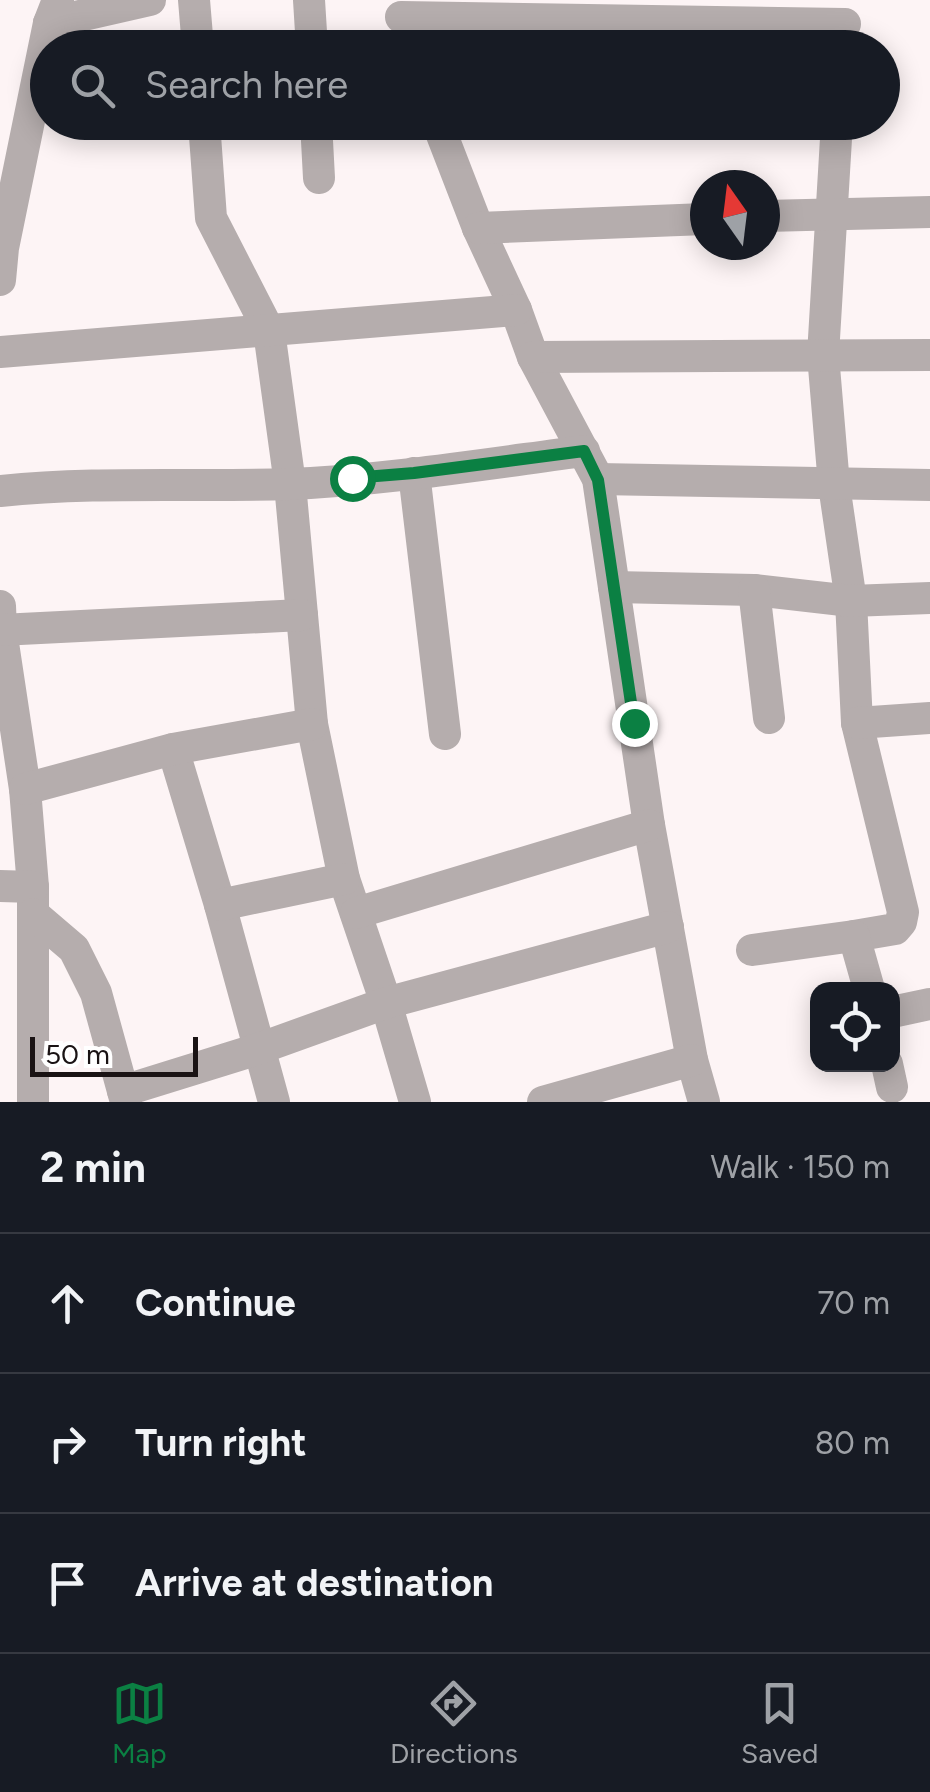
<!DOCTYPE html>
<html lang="en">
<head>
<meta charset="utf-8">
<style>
  :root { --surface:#171b24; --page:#242831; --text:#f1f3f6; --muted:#9ea1a6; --line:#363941; --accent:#0b8043 }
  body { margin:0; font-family:Figtree,sans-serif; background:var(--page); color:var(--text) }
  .controls { position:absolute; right:30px; bottom:30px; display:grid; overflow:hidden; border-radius:20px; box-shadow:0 5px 25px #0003 }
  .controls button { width:90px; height:90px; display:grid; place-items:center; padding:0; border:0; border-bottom:2px solid var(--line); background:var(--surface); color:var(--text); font:50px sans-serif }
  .compass { position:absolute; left:690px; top:170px; width:90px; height:90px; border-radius:50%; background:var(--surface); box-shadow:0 5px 25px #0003; rotate:346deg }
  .scale { position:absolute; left:30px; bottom:25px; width:168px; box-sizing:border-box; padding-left:10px; border:5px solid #1a1314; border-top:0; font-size:28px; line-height:35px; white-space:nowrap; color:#1a1314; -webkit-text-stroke:8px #fff; paint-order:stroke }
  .stop { position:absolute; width:30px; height:30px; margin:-22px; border:8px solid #0b8043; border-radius:50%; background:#fff }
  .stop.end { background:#0b8043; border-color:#fff; box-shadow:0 2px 10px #0008 }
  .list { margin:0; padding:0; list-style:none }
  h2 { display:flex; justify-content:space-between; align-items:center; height:130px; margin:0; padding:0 40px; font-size:42px }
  h2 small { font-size:32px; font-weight:400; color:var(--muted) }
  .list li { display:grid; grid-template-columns:65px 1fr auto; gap:30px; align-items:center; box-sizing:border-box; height:140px; padding:0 40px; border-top:2px solid var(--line) }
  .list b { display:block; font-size:38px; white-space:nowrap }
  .list em { font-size:32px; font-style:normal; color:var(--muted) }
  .icon { flex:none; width:55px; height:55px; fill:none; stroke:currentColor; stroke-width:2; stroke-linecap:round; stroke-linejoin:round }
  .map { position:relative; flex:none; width:930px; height:1102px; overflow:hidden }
  .search { position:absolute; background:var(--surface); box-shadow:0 5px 25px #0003; left:30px; right:30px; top:30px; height:110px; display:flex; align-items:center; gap:25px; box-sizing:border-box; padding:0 35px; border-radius:55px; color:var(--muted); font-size:38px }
  .sheet { height:550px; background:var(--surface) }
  nav { display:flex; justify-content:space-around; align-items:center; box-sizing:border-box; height:140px; border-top:2px solid var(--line); background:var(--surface); font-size:28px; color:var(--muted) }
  nav a { display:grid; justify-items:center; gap:5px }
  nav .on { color:var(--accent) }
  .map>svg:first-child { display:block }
</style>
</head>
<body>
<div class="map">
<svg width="930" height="1102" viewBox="0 0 930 1102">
  <rect width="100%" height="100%" fill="#fdf4f5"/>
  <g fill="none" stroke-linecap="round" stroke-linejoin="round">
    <g stroke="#b5adad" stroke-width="32">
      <path d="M 194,0 L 198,48"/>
      <path d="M 309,0 L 312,48"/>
      <path d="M 401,17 L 845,24"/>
      <path d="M 49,23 L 150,0"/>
      <path d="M 204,122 L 211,218 L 269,331 L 290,484 L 312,724 L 344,879 L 386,1003 L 415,1102"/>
      <path d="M 316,122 L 319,178"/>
      <path d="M 437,122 L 478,228 L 516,310 L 533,357 L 598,479 L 649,825 L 692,1060 L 704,1102"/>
      <path d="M 837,122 L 823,355 L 834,485 L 851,601 L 857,723 L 903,912 L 901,922 L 895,929 L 854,936"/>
      <path d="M 765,216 L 930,212"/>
      <path d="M 478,228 L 705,219"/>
      <path d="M 0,280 L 3,248 L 49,23 L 58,0"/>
      <path d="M 0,352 L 516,310"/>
      <path d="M 533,357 L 930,355"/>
      <path d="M 414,473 L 445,734"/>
      <path d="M 598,479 L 930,485"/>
      <path d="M 0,491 C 96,481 192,487 289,484 C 388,480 486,464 584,451"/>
      <path d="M 614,587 L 754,590 L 851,601 L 930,598"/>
      <path d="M 754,590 L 769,718"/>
      <path d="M 0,606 L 1,630 L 25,789 L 33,887 L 33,1102"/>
      <path d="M 0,630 L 302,615"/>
      <path d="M 857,723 L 930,718"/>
      <path d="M 173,749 L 220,905 L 274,1102"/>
      <path d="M 25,789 L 173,749 L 312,724"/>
      <path d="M 0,886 L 33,887"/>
      <path d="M 220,905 L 344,879"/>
      <path d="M 356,913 L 649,825"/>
      <path d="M 33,914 L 74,949 L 96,993 L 126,1102"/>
      <path d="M 752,950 L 854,936 L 869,989"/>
      <path d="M 892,1012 L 930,1004"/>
      <path d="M 887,1064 L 892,1087"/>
      <path d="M 123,1091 L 258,1049 L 386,1003 L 668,927"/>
      <path d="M 543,1102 L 692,1060"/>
    </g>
  </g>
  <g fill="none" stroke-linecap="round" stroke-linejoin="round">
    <path stroke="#0b8043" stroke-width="12" d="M 352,478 L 414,473 L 584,451 L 598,480 L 634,723"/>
  </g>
</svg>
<div class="controls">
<button><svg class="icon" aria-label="locate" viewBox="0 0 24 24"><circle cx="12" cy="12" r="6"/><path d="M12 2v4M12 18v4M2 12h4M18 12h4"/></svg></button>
</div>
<svg class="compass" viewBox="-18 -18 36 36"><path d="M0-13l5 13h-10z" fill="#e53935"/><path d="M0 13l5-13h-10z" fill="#9ea1a6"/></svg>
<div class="scale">50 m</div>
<div class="stop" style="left:352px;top:478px"></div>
<div class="stop end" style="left:634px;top:723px"></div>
<div class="search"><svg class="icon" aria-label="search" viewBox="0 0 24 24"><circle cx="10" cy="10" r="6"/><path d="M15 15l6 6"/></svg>Search here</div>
</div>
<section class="sheet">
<h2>2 min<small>Walk · 150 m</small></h2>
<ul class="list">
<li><svg class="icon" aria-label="ahead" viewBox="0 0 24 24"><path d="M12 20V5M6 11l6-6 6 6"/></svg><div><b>Continue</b></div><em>70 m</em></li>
<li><svg class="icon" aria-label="right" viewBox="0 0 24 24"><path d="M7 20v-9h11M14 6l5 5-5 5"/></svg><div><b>Turn right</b></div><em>80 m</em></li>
<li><svg class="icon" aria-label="arrive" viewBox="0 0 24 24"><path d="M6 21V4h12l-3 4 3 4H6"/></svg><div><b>Arrive at destination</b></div></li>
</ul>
</section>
<nav>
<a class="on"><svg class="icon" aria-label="map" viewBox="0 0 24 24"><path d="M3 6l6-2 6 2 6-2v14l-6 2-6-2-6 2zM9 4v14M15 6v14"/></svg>Map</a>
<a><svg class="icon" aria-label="directions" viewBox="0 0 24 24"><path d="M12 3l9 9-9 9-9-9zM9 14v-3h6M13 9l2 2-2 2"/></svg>Directions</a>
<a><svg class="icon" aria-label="saved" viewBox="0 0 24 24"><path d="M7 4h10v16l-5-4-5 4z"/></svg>Saved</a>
</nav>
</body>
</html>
